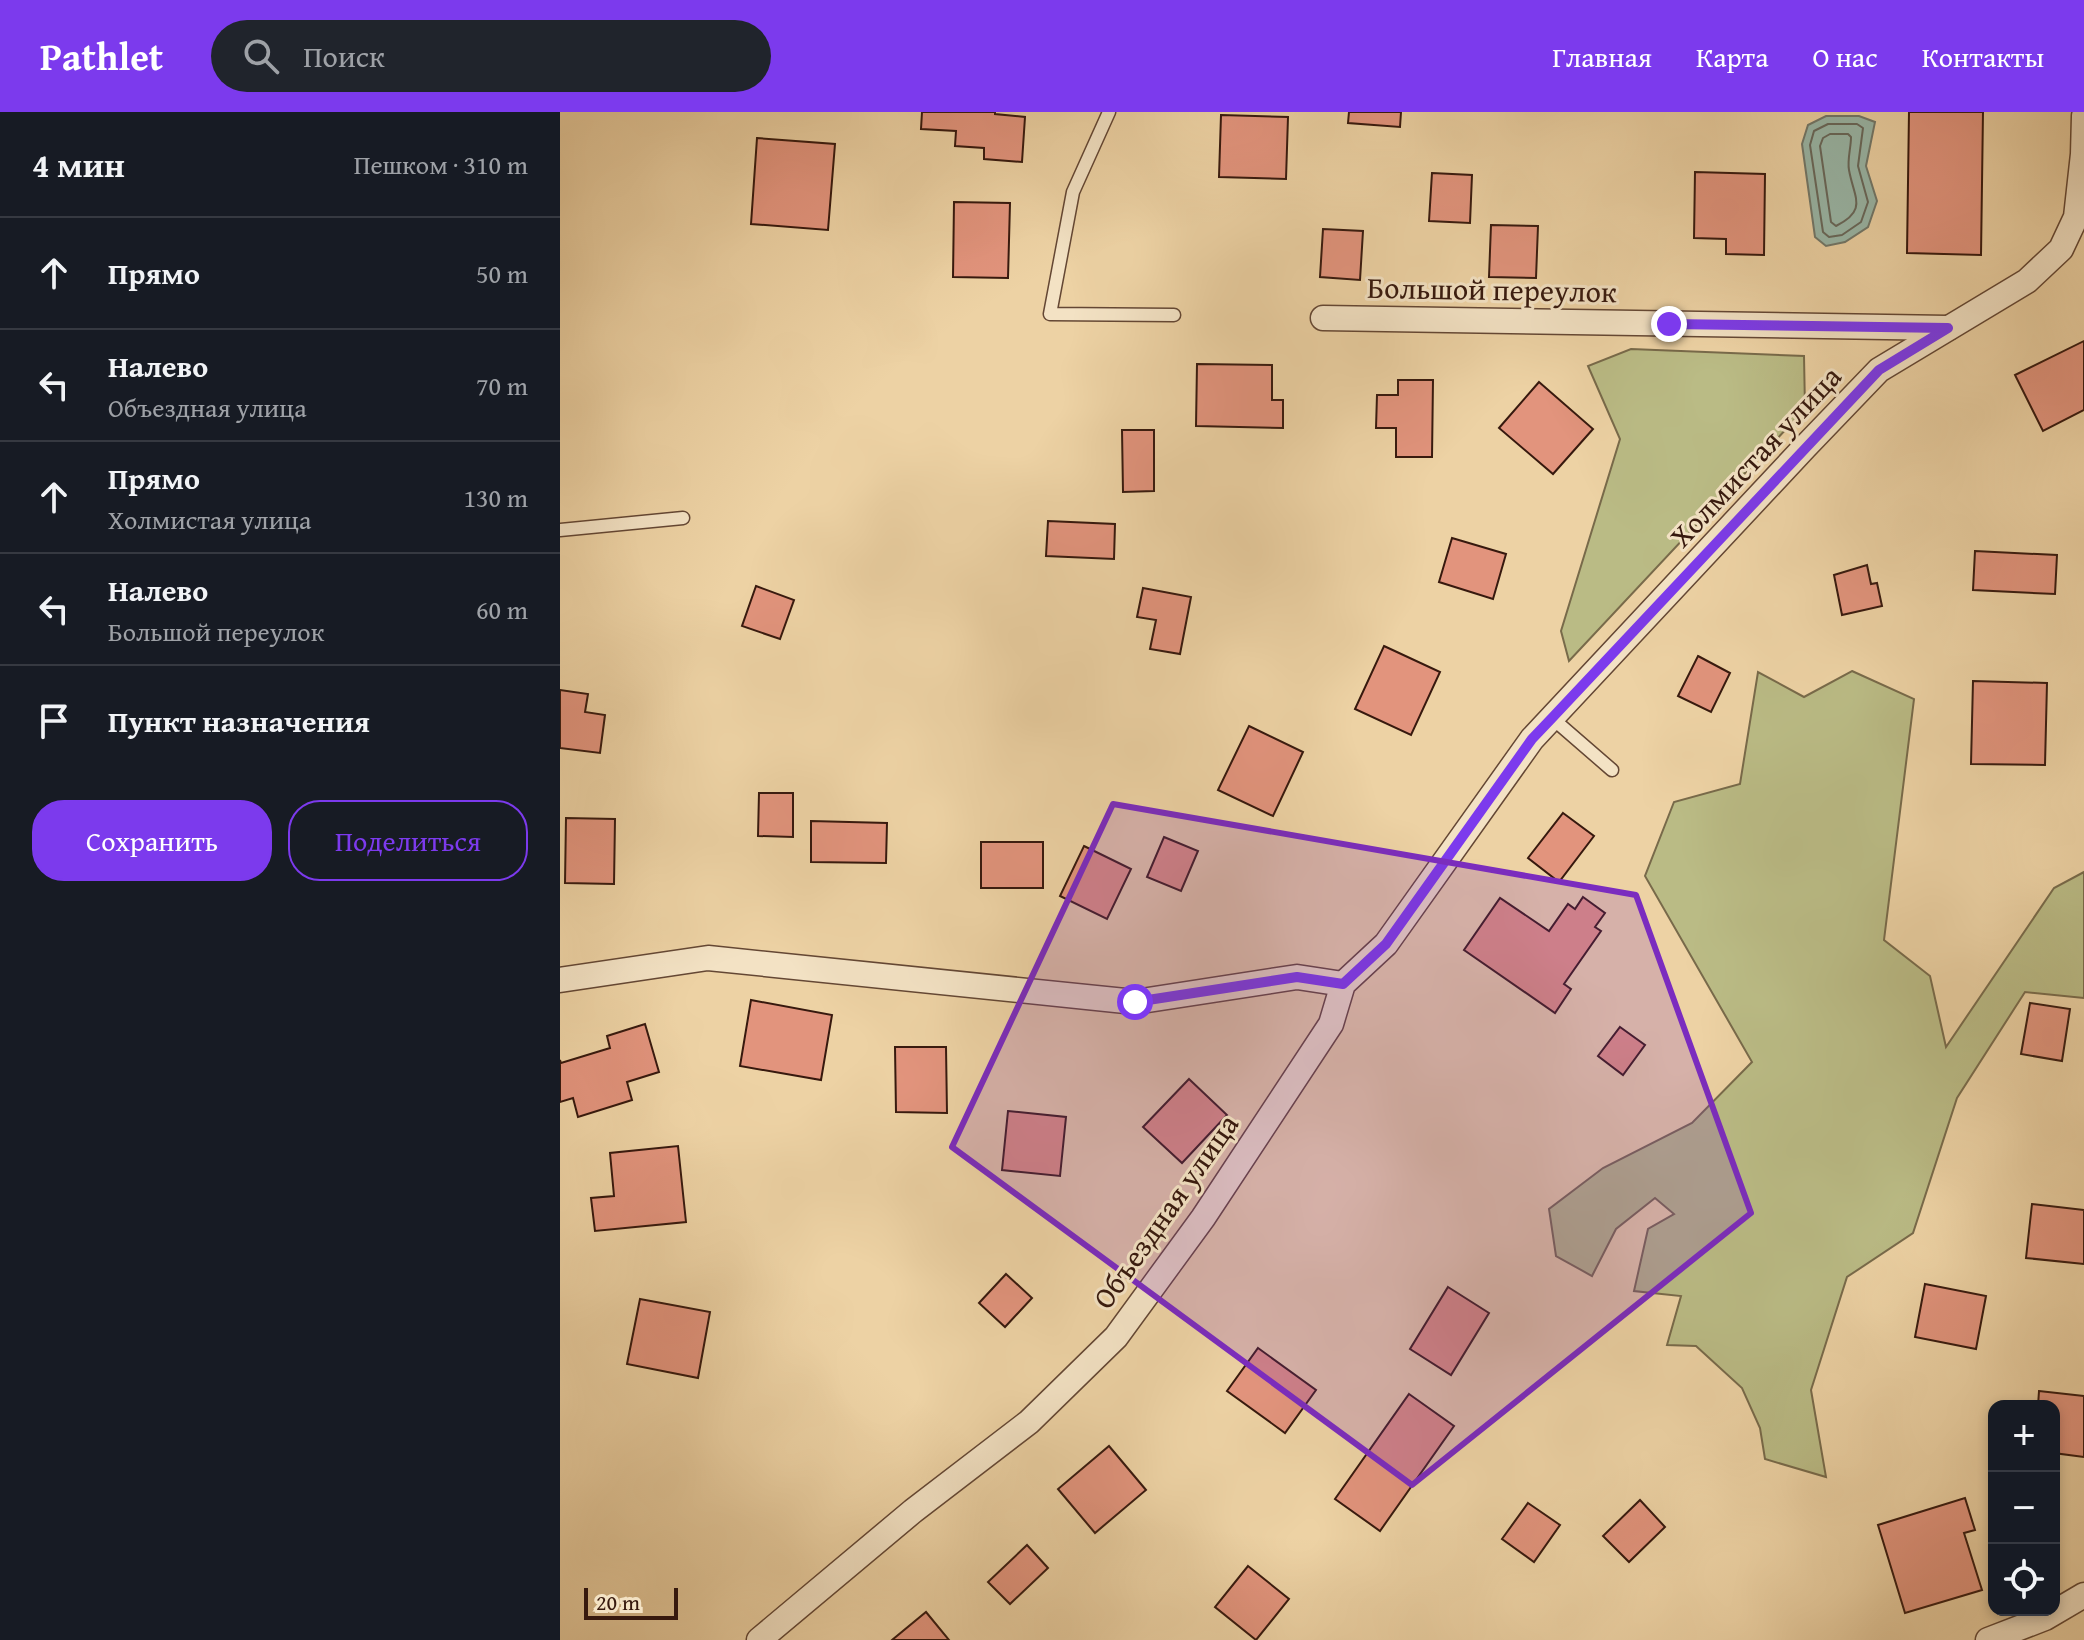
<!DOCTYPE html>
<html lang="ru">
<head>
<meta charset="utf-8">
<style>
  :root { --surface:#171b24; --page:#20242c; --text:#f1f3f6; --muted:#9ea1a6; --line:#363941; --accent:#7c3aed }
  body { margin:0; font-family:"Gentium Book Plus",serif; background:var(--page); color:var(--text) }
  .controls { position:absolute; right:24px; bottom:24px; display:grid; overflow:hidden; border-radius:16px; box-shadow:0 4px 12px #0003 }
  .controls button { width:72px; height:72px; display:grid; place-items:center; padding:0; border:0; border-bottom:2px solid var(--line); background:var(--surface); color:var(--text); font:40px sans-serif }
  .scale { position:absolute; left:24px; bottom:20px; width:94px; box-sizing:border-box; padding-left:8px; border:4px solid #37190e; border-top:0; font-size:22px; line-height:28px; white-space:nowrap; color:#37190e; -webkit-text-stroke:6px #f3e2c4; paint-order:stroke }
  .stop { position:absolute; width:24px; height:24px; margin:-18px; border:6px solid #7c3aed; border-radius:50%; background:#fff }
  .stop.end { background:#7c3aed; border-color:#fff; box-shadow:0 2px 8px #0008 }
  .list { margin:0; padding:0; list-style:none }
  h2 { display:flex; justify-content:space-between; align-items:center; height:104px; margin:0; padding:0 32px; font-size:34px }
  h2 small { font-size:26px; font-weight:400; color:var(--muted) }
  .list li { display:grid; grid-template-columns:52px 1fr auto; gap:24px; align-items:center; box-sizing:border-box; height:112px; padding:0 32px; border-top:2px solid var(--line) }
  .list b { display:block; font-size:30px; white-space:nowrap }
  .list p { margin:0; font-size:26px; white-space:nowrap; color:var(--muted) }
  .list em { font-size:26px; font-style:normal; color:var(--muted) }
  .actions { display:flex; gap:16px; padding:24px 32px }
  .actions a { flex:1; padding:18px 0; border:2px solid var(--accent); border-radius:32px; text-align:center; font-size:28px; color:var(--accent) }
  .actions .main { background:var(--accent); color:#fff }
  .icon { flex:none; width:44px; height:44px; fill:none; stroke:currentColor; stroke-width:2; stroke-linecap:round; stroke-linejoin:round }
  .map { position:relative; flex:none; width:1524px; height:1528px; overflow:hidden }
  header { display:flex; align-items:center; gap:48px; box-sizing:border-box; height:112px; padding:0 40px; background:var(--accent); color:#fff }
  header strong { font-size:38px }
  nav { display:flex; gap:44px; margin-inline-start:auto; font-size:28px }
  .search { width:560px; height:72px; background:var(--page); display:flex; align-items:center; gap:20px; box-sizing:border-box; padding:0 28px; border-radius:44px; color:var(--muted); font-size:30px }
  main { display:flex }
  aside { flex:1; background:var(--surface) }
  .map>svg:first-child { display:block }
</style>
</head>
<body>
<header>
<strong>Pathlet</strong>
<div class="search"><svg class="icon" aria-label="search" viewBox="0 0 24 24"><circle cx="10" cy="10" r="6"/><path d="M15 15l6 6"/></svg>Поиск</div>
<nav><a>Главная</a><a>Карта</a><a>О нас</a><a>Контакты</a></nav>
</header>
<main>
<aside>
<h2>4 мин<small>Пешком · 310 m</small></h2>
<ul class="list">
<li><svg class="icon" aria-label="ahead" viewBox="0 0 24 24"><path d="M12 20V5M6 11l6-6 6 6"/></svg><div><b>Прямо</b></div><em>50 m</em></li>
<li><svg class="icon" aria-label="left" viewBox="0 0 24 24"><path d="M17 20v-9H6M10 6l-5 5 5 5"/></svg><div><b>Налево</b><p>Объездная улица</p></div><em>70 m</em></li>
<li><svg class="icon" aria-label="ahead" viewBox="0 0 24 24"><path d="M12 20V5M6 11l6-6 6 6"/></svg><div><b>Прямо</b><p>Холмистая улица</p></div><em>130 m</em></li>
<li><svg class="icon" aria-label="left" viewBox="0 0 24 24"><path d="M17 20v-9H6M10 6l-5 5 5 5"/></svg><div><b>Налево</b><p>Большой переулок</p></div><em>60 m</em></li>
<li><svg class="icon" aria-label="arrive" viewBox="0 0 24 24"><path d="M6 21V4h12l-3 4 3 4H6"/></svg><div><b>Пункт назначения</b></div></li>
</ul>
<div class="actions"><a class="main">Сохранить</a><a>Поделиться</a></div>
</aside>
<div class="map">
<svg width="1524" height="1528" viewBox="0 0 1524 1528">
  <rect width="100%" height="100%" fill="#edd2a4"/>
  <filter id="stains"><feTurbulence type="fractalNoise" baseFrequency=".0025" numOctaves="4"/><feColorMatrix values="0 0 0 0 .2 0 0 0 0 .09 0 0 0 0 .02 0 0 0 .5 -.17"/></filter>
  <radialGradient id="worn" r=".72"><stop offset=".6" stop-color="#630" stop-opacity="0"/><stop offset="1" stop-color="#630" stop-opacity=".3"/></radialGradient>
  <g fill="#babb85" stroke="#786a4a" stroke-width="2">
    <path d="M 1071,237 L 1244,244 L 1245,297 L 1009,549 L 1001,519 L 1060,327 L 1028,254 Z"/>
    <path d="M 1292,559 L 1354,587 L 1324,828 L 1370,864 L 1386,935 L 1494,776 L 1524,760 L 1524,886 L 1465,880 L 1397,986 L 1353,1121 L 1287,1165 L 1251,1278 L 1266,1365 L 1205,1347 L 1200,1316 L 1182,1276 L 1136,1234 L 1107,1233 L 1121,1184 L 1074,1179 L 1088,1117 L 1114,1102 L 1095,1086 L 1056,1117 L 1032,1164 L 996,1144 L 989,1097 L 1043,1056 L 1132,1011 L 1192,950 L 1085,764 L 1114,690 L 1180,672 L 1198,560 L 1244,585 Z"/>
  </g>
  <path fill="#99b7a8" stroke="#72786a" stroke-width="2" d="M 1266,4 L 1299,4 L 1315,10 L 1306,54 L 1317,89 L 1308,115 L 1285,130 L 1266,134 L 1255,125 L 1242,32 L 1248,13 Z"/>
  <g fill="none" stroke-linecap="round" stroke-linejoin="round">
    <g stroke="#68685b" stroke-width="2">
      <path d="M 1268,12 L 1297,12 L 1303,16 L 1298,54 L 1308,90 L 1301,110 L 1282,123 L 1269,125 L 1263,120 L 1250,33 L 1254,19 Z"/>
      <path d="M 1270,22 L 1288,22 L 1291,25 C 1291,36 1287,48 1289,58 C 1294,86 1308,98 1276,114 L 1271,110 L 1260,34 L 1263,26 Z"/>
    </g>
  </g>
  <g fill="#e2947d" stroke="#37190e" stroke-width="2">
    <path d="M 362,0 L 435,0 L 435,2 L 465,5 L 462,50 L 424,47 L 424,36 L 395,34 L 396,19 L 361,17 Z"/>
    <path d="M 789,0 L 841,0 L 840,15 L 788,11 Z"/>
    <path d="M 1349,0 L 1423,0 L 1421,143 L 1347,141 Z"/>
    <path d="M 661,3 L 728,5 L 726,67 L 659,65 Z"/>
    <path d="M 197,26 L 275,32 L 268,118 L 191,112 Z"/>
    <path d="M 1135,60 L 1205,62 L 1204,143 L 1166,142 L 1166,127 L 1134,126 Z"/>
    <path d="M 872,61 L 912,63 L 910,111 L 869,109 Z"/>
    <path d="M 394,90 L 450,91 L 448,166 L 393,165 Z"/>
    <path d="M 931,113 L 978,114 L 976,166 L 929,165 Z"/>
    <path d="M 763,117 L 803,119 L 800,168 L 760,165 Z"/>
    <path d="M 1524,229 L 1524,298 L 1483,319 L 1455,263 Z"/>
    <path d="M 637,252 L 712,253 L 712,288 L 723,288 L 723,316 L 636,314 Z"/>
    <path d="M 838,268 L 873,268 L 872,345 L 836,345 L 836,316 L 816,316 L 817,283 L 838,283 Z"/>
    <path d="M 979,270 L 1033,317 L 993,362 L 939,316 Z"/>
    <path d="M 562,318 L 594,318 L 594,379 L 563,380 Z"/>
    <path d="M 488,409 L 555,412 L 554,447 L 486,444 Z"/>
    <path d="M 892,426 L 946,442 L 933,487 L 879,470 Z"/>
    <path d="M 1415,439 L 1497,443 L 1495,482 L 1413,478 Z"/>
    <path d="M 1307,453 L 1311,472 L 1317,471 L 1322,494 L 1282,503 L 1274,463 Z"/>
    <path d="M 196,474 L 234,488 L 220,527 L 182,514 Z"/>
    <path d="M 583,476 L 631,485 L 620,542 L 590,537 L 596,508 L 577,505 Z"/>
    <path d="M 824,534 L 880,560 L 851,623 L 795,597 Z"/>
    <path d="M 1138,544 L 1170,561 L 1151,600 L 1118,584 Z"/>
    <path d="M 1413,569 L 1487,571 L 1485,653 L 1411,652 Z"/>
    <path d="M 0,578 L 28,582 L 25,600 L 45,603 L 40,641 L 0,636 Z"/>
    <path d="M 689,614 L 743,640 L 713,704 L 658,678 Z"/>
    <path d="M 199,681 L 233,681 L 233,725 L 198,724 Z"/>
    <path d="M 1003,701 L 1034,724 L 999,770 L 968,746 Z"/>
    <path d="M 6,706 L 55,707 L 54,772 L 5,771 Z"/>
    <path d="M 251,709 L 327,711 L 326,751 L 251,750 Z"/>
    <path d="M 604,725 L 638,739 L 621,779 L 587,765 Z"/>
    <rect x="421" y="730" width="62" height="46"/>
    <path d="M 524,734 L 571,757 L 547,807 L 500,784 Z"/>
    <path d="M 1023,785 L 1045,801 L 1035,815 L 1041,819 L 1004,872 L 1011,877 L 995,901 L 904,838 L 940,786 L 989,819 L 1008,792 L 1015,797 Z"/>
    <path d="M 191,888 L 272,903 L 261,968 L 180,954 Z"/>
    <path d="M 1470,891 L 1510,897 L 1502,949 L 1461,942 Z"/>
    <path d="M 85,912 L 99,960 L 67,970 L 72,988 L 18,1005 L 13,986 L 0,990 L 0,948 L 1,951 L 50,936 L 47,924 Z"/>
    <path d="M 1060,915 L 1085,933 L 1063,963 L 1038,944 Z"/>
    <path d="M 335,935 L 386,935 L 387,1001 L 336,1000 Z"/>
    <path d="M 629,967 L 667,1003 L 622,1051 L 583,1015 Z"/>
    <path d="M 448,999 L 506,1005 L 500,1064 L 442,1058 Z"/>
    <path d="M 118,1034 L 126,1110 L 35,1119 L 31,1086 L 54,1084 L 50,1041 Z"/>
    <path d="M 1472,1092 L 1524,1098 L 1524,1152 L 1466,1146 Z"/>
    <path d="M 446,1162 L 472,1186 L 445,1215 L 419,1191 Z"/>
    <path d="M 1365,1172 L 1426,1184 L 1416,1237 L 1355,1225 Z"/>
    <path d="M 888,1175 L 929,1201 L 891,1263 L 850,1237 Z"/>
    <path d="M 80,1187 L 150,1200 L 138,1266 L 67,1252 Z"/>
    <path d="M 698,1236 L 756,1278 L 725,1321 L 667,1279 Z"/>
    <path d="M 1479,1279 L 1524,1284 L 1524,1345 L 1494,1341 L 1494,1294 L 1478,1294 Z"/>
    <path d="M 849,1282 L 894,1314 L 820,1419 L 775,1387 Z"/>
    <path d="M 549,1334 L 586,1378 L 535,1421 L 498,1377 Z"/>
    <path d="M 1405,1386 L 1415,1418 L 1404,1421 L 1422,1478 L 1345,1501 L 1318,1413 Z"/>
    <path d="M 1080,1388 L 1105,1415 L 1069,1450 L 1043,1424 Z"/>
    <path d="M 968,1391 L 1000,1413 L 974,1450 L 942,1427 Z"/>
    <path d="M 467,1433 L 488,1456 L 450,1492 L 428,1470 Z"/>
    <path d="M 688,1454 L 729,1487 L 696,1528 L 655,1495 Z"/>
    <path d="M 366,1500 L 389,1528 L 332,1528 Z"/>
  </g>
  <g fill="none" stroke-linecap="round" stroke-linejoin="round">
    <defs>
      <g id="lane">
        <path d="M 549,0 L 513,80 L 490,202 L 614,203"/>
        <path d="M 0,418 L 123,406"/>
        <path d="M 992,606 L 1052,658"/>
      </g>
      <g id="street">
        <path d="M 763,206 L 1388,216"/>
        <path d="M 0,868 L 148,846 L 575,890 L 737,865 L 783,872"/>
        <path d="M 199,1528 L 353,1399 L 469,1310 L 556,1225 L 643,1106 L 771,912 L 783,872 L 826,832 L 972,627 L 1245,335 L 1319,258 L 1467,169 L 1501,137 L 1516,105 L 1523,42 L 1524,4"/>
        <path d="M 1428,1528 L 1485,1506 L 1524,1483"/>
      </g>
    </defs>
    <use href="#lane" stroke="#644734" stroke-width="15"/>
    <use href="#street" stroke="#644734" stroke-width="27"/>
    <use href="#lane" stroke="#f3e2c4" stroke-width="12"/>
    <use href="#street" stroke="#f3e2c4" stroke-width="24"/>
  </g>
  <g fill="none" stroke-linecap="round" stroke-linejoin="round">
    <path stroke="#7c3aed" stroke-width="10" d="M 575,890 L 737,865 L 783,872 L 826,832 L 972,627 L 992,606 L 1319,258 L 1388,216 L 1109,212"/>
  </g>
  <path fill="#7b2cbf" fill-opacity="0.2" stroke="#7b2cbf" stroke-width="6" stroke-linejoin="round" d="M 553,692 L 1076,783 L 1191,1101 L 852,1373 L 392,1035 Z"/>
  <g text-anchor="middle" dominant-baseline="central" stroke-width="6" stroke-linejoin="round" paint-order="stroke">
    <g font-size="30" fill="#37190e" stroke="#f3e2c4">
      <text transform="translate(932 177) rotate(1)">Большой переулок</text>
      <text transform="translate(1195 344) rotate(-47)">Холмистая улица</text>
      <text transform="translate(605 1099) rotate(-55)">Объездная улица</text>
    </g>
  </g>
  <rect width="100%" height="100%" filter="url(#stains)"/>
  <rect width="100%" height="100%" fill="url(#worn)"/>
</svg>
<div class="controls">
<button>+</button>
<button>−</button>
<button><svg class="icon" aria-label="locate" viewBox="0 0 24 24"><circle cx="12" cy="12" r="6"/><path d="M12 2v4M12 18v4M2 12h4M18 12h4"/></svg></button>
</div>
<div class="scale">20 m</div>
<div class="stop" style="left:575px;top:890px"></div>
<div class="stop end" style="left:1109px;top:212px"></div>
</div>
</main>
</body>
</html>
